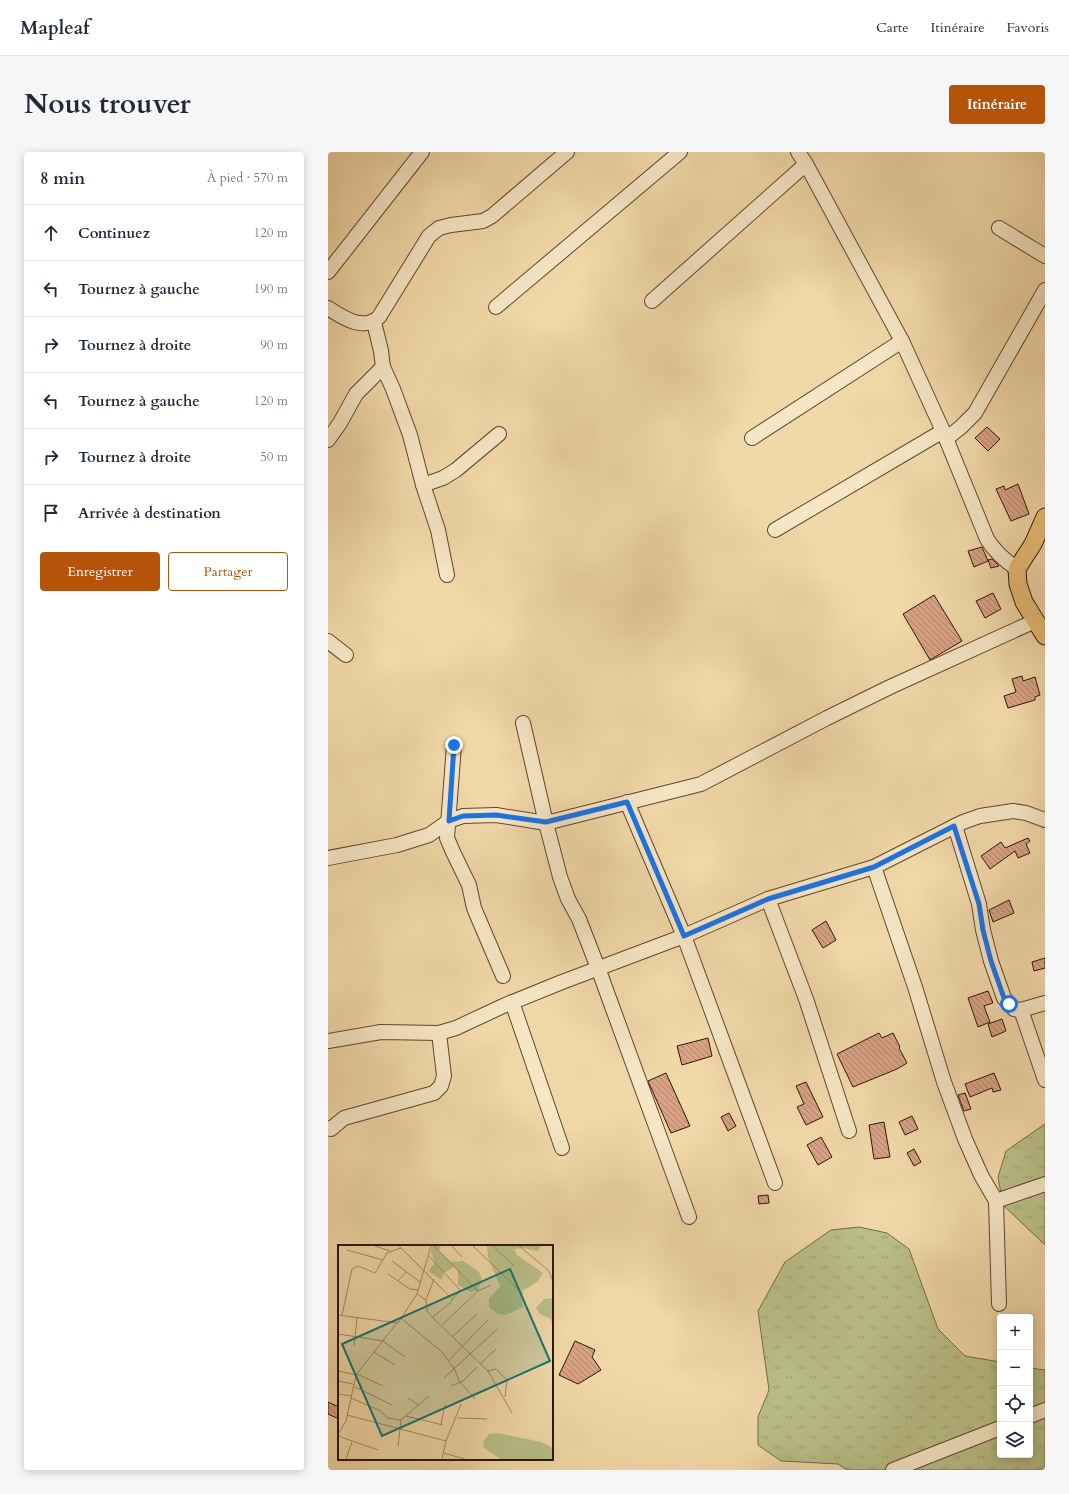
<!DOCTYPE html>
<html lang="fr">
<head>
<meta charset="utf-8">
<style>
  :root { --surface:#fff; --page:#f6f6f7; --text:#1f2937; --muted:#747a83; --line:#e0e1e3; --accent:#b45309 }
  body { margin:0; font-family:Cardo,serif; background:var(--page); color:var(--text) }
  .controls { position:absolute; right:12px; bottom:12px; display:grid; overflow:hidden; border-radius:4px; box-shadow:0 2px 10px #0003 }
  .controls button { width:36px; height:36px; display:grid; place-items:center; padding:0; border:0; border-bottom:1px solid var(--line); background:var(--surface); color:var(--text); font:20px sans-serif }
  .stop { position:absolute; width:12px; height:12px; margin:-9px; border:3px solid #1a73e8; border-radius:50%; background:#fff }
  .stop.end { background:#1a73e8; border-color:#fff; box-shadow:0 1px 4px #0008 }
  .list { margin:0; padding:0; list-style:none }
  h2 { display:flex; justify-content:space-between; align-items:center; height:52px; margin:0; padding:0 16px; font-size:17px }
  h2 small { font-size:13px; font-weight:400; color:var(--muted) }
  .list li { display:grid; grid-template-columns:26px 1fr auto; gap:12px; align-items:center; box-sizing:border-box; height:56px; padding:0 16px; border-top:1px solid var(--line) }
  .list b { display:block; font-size:15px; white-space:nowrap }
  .list em { font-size:13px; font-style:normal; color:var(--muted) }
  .actions { display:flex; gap:8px; padding:12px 16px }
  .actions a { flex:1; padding:9px 0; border:1px solid var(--accent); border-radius:4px; text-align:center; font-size:14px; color:var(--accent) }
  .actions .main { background:var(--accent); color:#fff }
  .icon { flex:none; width:22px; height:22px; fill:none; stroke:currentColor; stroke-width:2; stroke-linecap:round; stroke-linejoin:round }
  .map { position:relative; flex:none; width:717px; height:1318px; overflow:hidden; border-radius:4px }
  header { display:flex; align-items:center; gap:24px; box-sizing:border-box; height:56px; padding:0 20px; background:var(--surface); border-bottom:1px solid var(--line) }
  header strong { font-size:19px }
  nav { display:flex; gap:22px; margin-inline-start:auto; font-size:14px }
  .intro { display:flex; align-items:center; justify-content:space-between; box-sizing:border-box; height:96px; padding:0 24px }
  h1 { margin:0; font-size:28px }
  .button { padding:10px 18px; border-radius:4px; background:var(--accent); color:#fff; font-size:14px; font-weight:700 }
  main { display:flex; gap:24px; padding:0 24px }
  aside { flex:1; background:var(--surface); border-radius:4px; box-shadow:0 2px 10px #0003 }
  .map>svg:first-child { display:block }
</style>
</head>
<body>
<header>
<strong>Mapleaf</strong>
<nav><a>Carte</a><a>Itinéraire</a><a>Favoris</a></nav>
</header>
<div class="intro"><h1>Nous trouver</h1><a class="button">Itinéraire</a></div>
<main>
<aside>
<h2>8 min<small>À pied · 570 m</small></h2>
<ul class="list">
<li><svg class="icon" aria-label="ahead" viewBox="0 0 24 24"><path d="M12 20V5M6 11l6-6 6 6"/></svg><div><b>Continuez</b></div><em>120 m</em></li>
<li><svg class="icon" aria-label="left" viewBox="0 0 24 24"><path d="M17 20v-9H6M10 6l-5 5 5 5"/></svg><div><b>Tournez à gauche</b></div><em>190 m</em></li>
<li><svg class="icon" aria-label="right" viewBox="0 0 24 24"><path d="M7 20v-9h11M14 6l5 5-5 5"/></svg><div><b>Tournez à droite</b></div><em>90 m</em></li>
<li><svg class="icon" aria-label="left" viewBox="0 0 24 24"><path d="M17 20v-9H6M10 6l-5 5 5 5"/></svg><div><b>Tournez à gauche</b></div><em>120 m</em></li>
<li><svg class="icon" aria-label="right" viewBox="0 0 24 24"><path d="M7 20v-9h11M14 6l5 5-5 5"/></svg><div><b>Tournez à droite</b></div><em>50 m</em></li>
<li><svg class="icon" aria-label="arrive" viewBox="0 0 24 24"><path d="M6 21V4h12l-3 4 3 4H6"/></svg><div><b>Arrivée à destination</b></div></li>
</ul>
<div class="actions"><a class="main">Enregistrer</a><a>Partager</a></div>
</aside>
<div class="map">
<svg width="717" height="1318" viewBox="0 0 717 1318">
  <defs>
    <pattern id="grass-tufts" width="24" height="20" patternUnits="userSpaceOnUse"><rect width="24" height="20" fill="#babf88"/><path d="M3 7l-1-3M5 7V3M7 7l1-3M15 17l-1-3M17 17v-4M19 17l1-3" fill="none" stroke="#a0a374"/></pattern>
    <pattern id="building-back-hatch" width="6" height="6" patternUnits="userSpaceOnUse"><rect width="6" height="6" fill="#daa184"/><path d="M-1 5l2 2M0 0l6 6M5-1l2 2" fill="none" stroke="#b1826a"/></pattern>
  </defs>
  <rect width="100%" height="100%" fill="#f1d8a8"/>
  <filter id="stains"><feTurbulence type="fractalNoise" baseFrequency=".005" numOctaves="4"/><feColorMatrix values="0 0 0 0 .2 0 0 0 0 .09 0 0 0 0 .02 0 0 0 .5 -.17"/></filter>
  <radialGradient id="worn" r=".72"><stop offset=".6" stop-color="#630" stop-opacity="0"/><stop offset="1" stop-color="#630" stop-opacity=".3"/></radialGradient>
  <g fill="url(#grass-tufts)" stroke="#736b45">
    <path d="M 717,972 L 717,1093 L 675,1053 L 670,1025 L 678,999 Z"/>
    <path d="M 531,1075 L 559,1081 L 581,1097 L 610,1177 L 637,1204 L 672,1210 L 672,1303 L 702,1303 L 702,1216 L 717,1218 L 717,1318 L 519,1318 L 510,1312 L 453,1309 L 430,1293 L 430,1265 L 441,1238 L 430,1159 L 457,1110 L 503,1078 Z"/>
  </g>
  <g fill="url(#building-back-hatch)" stroke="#2c1702">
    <path d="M 659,275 L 672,287 L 660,299 L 647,286 Z"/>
    <path d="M 690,332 L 701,362 L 683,369 L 668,337 L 676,334 L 677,338 Z"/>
    <path d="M 654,395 L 660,409 L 646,415 L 640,399 Z"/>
    <path d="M 664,407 L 671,414 L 663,416 L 660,408 Z"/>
    <path d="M 665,441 L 673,457 L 657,466 L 648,449 Z"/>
    <path d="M 606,443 L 634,489 L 602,508 L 575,462 Z"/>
    <path d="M 694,524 L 695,529 L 707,525 L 712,543 L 707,545 L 707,548 L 680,556 L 676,544 L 688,540 L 684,527 Z"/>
    <path d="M 700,686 L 702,689 L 698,692 L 702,701 L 690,706 L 687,699 L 662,717 L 653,704 L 673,690 L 677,696 Z"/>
    <path d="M 681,748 L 686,761 L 665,770 L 661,758 Z"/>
    <path d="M 498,769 L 508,788 L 495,796 L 484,778 Z"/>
    <path d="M 717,806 L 717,816 L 706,819 L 704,810 Z"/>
    <path d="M 660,839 L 665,851 L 656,854 L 662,870 L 650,875 L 640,846 Z"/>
    <path d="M 674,867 L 678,879 L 664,885 L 660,872 Z"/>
    <path d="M 551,881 L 554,886 L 565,881 L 572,895 L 571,896 L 579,911 L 569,917 L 525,935 L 509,902 Z"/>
    <path d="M 380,886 L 384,904 L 354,913 L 349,894 Z"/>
    <path d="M 338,921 L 362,974 L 343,981 L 320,929 Z"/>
    <path d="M 666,921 L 673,938 L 665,940 L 664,936 L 642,945 L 637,932 Z"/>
    <path d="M 478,930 L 495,965 L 478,973 L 469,955 L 476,952 L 468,934 Z"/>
    <path d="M 637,941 L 643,957 L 636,959 L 630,943 Z"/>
    <path d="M 401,961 L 408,974 L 400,979 L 393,965 Z"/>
    <path d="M 584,964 L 590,977 L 577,983 L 571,970 Z"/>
    <path d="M 556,970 L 562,1005 L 546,1007 L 541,973 Z"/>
    <path d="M 493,985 L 504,1005 L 490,1013 L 479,993 Z"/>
    <path d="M 586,997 L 593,1010 L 586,1014 L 579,1001 Z"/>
    <path d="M 440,1043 L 441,1051 L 431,1052 L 430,1044 Z"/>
    <path d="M 247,1189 L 267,1198 L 264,1205 L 273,1218 L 250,1232 L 231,1223 Z"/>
    <path d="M 0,1250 L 11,1255 L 11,1267 L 0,1262 Z"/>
  </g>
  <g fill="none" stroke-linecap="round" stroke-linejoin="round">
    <defs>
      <g id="minor">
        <path d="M 470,0 L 478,12 L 574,189 L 615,279 L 659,387 C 667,400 676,408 689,417"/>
        <path d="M 671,76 L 717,104"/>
        <path d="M 0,120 L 94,0"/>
        <path d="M 324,149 L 478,12"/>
        <path d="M 168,155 L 352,0"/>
        <path d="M 0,156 C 14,165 35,180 51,165 L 101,84 L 111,76 L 123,73 L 155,69 L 164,64 L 239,0"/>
        <path d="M 46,170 L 53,199 L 55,215 L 65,237 L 82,283 L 95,333 L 110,378 L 119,423"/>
        <path d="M 424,286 L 574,189"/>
        <path d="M 618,287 L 633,275 L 647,261 L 717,138"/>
        <path d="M 0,288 L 12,271 L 28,242 L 55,215"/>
        <path d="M 95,333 L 115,326 L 128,318 L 171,282"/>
        <path d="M 447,378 L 615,279"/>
        <path d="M 0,489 L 18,503"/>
        <path d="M 195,571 L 218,671 L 232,725 L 240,747 L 251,767 L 270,816 L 361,1065"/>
        <path d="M 126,593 L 119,686 L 125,700 L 141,733 L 146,756 L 175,824"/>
        <path d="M 299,650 L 356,784 L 447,1031"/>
        <path d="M 627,674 L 651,752 L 655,778 L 663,809 L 676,846 L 686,857 L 693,858 L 717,851"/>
        <path d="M 0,706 L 69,693 L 101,683 L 121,669 L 135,664 L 168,663 L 218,671 L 373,632 L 499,566 L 562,535 L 707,469"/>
        <path d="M 546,715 L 587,835 L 616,930 L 637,987 L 653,1023 L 668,1049 L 671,1152"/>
        <path d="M 440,747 L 478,847 L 521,979"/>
        <path d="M 184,850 L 234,996"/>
        <path d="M 693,858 L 717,928"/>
        <path d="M 0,889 L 53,880 L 111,881 L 128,876 L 175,854 L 234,830 L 356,784 L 440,747 L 546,715 L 635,670 L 652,664 L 685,659 L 698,661 L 717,668"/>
        <path d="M 0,976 L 3,977 L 16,966 L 106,941 L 113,934 L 116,924 L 111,881"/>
        <path d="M 668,1049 L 717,1032"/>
        <path d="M 702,1264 L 717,1258"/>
        <path d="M 565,1318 L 672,1276"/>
      </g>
      <path id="major" d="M 717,365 L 705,392 L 689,417 L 690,432 L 696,450 L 717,484"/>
    </defs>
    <use href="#minor" stroke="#5d472c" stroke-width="16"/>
    <use href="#major" stroke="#2c1702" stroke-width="19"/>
    <use href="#minor" stroke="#f6e6c6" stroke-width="14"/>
    <use href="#major" stroke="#e8bc74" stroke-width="17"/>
  </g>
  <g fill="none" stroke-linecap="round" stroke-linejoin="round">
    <path stroke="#1a73e8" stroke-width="5" d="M 126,593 L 121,669 L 135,664 L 168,663 L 218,670 L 299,650 L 356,784 L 440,747 L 546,715 L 626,674 L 651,752 L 655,778 L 663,809 L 676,846 L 681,852"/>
  </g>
  <g transform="translate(10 1093)">
    <rect width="215" height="215" fill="#f1d8a8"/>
    <path d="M 94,1 L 103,1 L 101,6 L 113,17 L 125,16 L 141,27 L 144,34 L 140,45 L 133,47 L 120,40 L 120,28 L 117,21 L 106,28 L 103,35 L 91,26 L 97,17 L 93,7 ZM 149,1 L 203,1 L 200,6 L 184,3 L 176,4 L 179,10 L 205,28 L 199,37 L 183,47 L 185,62 L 168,70 L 160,69 L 151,62 L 151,54 L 162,41 L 150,12 ZM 215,53 L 215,82 L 213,74 L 202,69 L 198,63 L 206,54 Z" fill="#babf88"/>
    <path d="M 160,188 L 203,197 L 215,203 L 215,214 L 162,214 L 145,202 L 146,195 L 151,189 Z" fill="#babf88"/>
    <path fill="none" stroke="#a28b66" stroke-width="1" d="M 37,1 L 52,6M 61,1 L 114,54M 96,1 L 140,46M 114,1 L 124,12M 135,1 L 185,49M 155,1 L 176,21M 181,1 L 210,25 L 215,36M 9,5 L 45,15M 90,10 L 122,45 L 112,58 L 95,72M 54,16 L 82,37M 50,29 L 72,44 L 80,45M 60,36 L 68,27M 79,49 L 88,55 L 89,66 L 94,72 L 150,126 L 174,168M 88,55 L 96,34M 0,70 L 60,78 L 79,49 L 93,1M 4,70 L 14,24 L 20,21 L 37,28 L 49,8 L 63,3M 64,74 L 104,107 L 117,125 L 121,136 L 137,154M 104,80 L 140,46 L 153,40M 0,89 L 46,96M 114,92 L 139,69M 45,96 L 67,112M 16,101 L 19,73M 36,107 L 57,120M 110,116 L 150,75M 142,119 L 158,104M 0,126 L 18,130M 150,126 L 158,124 L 169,135 L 167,152M 19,129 L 45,141M 106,133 L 159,84M 0,136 L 15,139M 15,141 L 54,160M 113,141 L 125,136 L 139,122M 0,149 L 14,151M 13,153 L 43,166 L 49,173 L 63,175 L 91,151M 70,153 L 81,160M 9,170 L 108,196M 68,171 L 105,180M 119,173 L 149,174M 103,179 L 107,160M 0,189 L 8,176 L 18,130 L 58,79M 0,191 L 40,205M 60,201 L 63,175M 105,208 L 127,214M 8,214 L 14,197M 104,214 L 108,196 L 123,159"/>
    <path fill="#0f766e" fill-opacity="0.15" stroke="#0f766e" stroke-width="2" d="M 172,24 L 212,116 L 44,191 L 4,99 Z"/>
    <rect width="215" height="215" fill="none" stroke="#2c1702" stroke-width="2"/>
  </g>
  <rect width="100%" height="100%" filter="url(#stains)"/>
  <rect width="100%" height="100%" fill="url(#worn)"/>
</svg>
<div class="controls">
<button>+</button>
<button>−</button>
<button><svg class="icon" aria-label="locate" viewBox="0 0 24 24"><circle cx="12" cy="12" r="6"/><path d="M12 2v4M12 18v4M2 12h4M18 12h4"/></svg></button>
<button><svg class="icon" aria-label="layers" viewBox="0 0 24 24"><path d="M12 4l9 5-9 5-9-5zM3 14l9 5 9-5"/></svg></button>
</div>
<div class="stop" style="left:681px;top:852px"></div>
<div class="stop end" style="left:126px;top:593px"></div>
</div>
</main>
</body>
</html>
